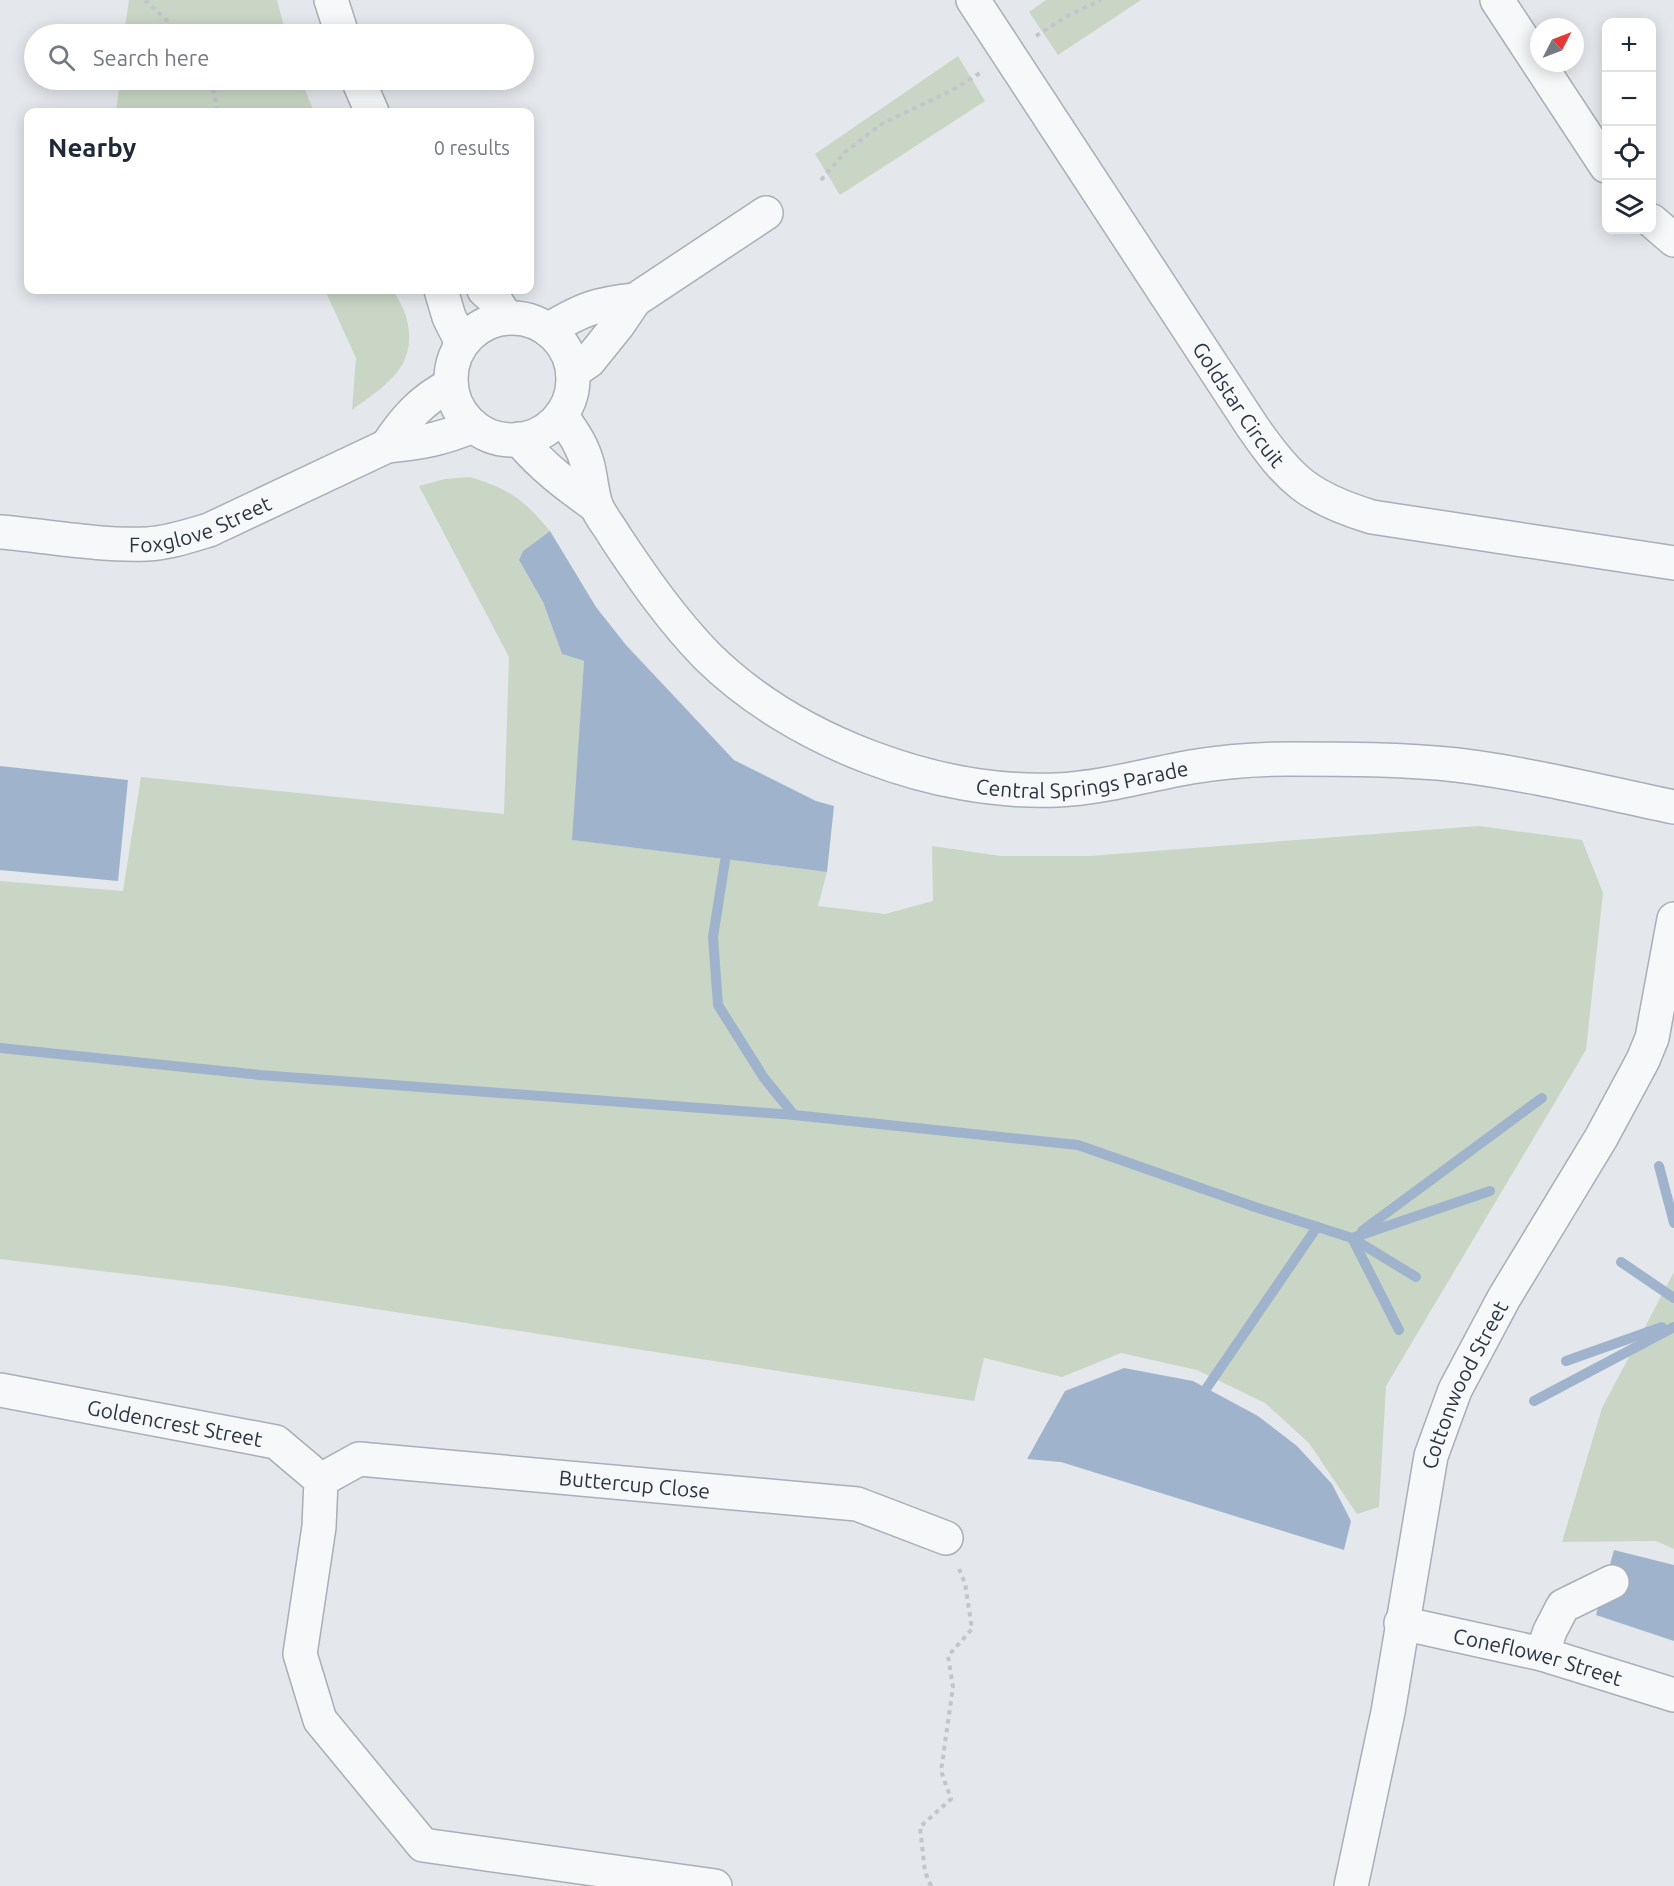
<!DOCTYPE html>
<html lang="en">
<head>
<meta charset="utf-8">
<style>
  :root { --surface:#fff; --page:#f6f6f7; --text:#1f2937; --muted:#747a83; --line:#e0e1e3 }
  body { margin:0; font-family:Ubuntu,sans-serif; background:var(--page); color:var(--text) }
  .controls { position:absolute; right:18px; top:18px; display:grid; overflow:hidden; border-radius:12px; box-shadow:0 3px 15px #0003 }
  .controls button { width:54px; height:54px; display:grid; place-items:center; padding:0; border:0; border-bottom:2px solid var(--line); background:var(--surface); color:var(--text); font:30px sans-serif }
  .compass { position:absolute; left:1530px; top:18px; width:54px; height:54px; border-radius:50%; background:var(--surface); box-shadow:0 3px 15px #0003; rotate:48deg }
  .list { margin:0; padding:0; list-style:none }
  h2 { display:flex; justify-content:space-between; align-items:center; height:78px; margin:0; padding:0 24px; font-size:26px }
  h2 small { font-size:20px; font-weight:400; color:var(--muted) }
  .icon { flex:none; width:33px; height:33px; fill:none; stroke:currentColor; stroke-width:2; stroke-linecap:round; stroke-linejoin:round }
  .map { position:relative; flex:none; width:1674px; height:1886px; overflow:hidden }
  .search { position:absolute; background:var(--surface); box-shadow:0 3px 15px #0003; left:24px; top:24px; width:510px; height:66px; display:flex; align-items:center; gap:15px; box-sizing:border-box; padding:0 21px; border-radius:33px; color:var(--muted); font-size:22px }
  .panel { position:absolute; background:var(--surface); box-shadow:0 3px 15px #0003; left:24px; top:108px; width:510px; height:186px; border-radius:12px }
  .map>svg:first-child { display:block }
</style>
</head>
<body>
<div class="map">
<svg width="1674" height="1886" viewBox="0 0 1674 1886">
  <rect width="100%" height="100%" fill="#e4e7ec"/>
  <g fill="#c9d6c5">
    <path d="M 129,0 L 277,0 L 286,34 L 124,34 Z"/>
    <path d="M 1046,0 L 1141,0 L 1058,55 L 1029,12 Z"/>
    <path d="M 958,56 L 985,101 L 840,195 L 815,154 Z"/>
    <path d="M 120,80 L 301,80 L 314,112 L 116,112 Z"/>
    <path d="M 325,290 L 393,290 C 398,299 405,310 407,320 C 418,367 385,386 352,410 L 356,358 Z"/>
    <path d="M 470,477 C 511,490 522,498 550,531 L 523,551 L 519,560 L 543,602 L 562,654 L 584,661 L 573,840 L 827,872 L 818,906 L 885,914 L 933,901 L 932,846 L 1001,856 L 1089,856 L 1479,826 L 1582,840 L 1603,893 L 1586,1050 L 1386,1386 L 1379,1507 L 1357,1514 L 1309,1443 L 1265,1403 L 1197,1370 L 1121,1353 L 1062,1377 L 984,1358 L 974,1401 L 226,1286 L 0,1259 L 0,881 L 123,891 L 141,777 L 504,814 L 509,657 L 419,486 L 445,479 Z"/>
    <path d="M 1674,1272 L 1674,1549 L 1656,1541 L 1562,1542 L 1602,1408 Z"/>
  </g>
  <g fill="#9fb4cc">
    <path d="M 550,531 L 596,607 L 626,645 L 734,760 L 816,801 L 834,806 L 827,872 L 572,840 L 584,661 L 562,654 L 543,602 L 519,560 L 523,551 Z"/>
    <path d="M 0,766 L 128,780 L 118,881 L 0,870 Z"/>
    <path d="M 1124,1368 L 1193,1381 L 1258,1416 L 1297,1446 L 1332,1484 L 1351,1521 L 1344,1550 L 1061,1462 L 1027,1459 L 1065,1391 Z"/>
    <path d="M 1614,1550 L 1674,1565 L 1674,1641 L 1596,1615 Z"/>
  </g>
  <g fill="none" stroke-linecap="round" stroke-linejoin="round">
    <g stroke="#9fb4cc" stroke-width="10">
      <path d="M 725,861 L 713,937 L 718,1005 L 764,1078 L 794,1115"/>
      <path d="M 0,1048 L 260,1075 L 794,1115 L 1078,1145 L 1255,1207 L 1352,1238 L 1490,1191"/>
      <path d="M 1659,1166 L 1674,1223"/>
      <path d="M 1362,1231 L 1542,1098"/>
      <path d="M 1352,1238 L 1399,1330"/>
      <path d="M 1352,1238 L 1416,1277"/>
      <path d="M 1621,1262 L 1674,1298"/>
      <path d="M 1566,1361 L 1662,1327"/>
      <path d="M 1206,1389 L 1317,1227"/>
      <path d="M 1534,1401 L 1674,1327"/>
    </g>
    <defs>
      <g id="minor">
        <path d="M 331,0 L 342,34"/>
        <path id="s1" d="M 973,0 L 1252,426 C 1289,480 1309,498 1372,517 L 1674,563"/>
        <path d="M 1497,0 L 1606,166"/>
        <path d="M 358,80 L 372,112"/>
        <path d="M 1652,221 L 1674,240"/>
        <path d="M 441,290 L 449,317 L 462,343"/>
        <path d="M 484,290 L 495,300 L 506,317"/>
        <circle cx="512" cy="379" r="61"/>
        <path d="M 548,330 C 582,309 597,304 635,300"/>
        <path d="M 573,372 L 589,361 L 618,325 L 635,300 L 766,213"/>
        <path id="s2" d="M 561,415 C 573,432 583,446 588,466 C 591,479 592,493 596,505 C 600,516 610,527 616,538 C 644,580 672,620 707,656 C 793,741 936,795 1057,790 C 1102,788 1146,775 1191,767 C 1221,762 1258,759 1288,759 C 1344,759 1401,759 1457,765 C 1530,774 1602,792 1674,807"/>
        <path d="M 519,439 C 541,466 568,486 596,506"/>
        <path d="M 387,446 C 404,420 422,399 451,385"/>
        <path id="s3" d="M 0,532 C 48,536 98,546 147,544 C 168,543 189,536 209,530 L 387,446 C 421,443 442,439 473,426"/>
        <path id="s4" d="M 0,1390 L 276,1442 L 321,1480 L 319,1527 L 300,1654 L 320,1720 L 423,1845 L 715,1886"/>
        <path id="s5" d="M 321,1480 L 359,1459 L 857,1504 L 946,1538"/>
        <path id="s6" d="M 1401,1623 L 1542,1654 L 1674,1695"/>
        <path d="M 1542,1654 L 1550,1631 L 1563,1606 L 1612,1582"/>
        <path id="s7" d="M 1351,1886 L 1388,1712 L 1431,1456 L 1455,1390 L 1504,1298 L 1601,1138 L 1643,1060 L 1652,1038 L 1674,919"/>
      </g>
    </defs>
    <use href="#minor" stroke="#a9aeb7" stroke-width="36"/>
    <g stroke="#c2c5cb" stroke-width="4" stroke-dasharray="4.5 4.5" stroke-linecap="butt">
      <path d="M 145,0 L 181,34"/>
      <path d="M 1036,36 L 1067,16 L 1101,0"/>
      <path d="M 211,80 L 218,112"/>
      <path d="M 821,180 L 845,152 L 883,123 L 951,91 L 980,73"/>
      <path d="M 931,1886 L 925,1872 L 920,1827 L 951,1799 L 941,1771 L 953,1687 L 948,1656 L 972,1629 L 965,1583 L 959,1569"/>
    </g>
    <use href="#minor" stroke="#f7f8fa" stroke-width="33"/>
  </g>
  <g text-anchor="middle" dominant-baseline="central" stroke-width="6" stroke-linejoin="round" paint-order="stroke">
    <g font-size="21" fill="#2b3445" stroke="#f4f6f9">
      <text stroke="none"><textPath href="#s1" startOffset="484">Goldstar Circuit</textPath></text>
      <text stroke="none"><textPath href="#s3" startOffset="204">Foxglove Street</textPath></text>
      <text stroke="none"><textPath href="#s2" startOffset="696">Central Springs Parade</textPath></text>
      <text stroke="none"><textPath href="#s7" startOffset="516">Cottonwood Street</textPath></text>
      <text stroke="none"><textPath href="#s4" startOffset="178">Goldencrest Street</textPath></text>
      <text stroke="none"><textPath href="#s5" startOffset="320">Buttercup Close</textPath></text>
      <text stroke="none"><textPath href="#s6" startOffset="141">Coneflower Street</textPath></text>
    </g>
  </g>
</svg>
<div class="controls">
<button>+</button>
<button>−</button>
<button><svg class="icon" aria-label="locate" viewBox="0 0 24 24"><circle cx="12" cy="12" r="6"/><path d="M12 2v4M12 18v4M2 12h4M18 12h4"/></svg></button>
<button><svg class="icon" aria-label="layers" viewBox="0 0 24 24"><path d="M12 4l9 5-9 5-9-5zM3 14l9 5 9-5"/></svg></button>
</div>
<svg class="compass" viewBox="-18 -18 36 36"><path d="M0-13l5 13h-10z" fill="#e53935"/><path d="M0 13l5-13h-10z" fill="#747a83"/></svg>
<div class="search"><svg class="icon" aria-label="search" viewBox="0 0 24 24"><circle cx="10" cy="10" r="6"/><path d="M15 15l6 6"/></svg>Search here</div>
<section class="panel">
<h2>Nearby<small>0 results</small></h2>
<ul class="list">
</ul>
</section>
</div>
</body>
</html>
